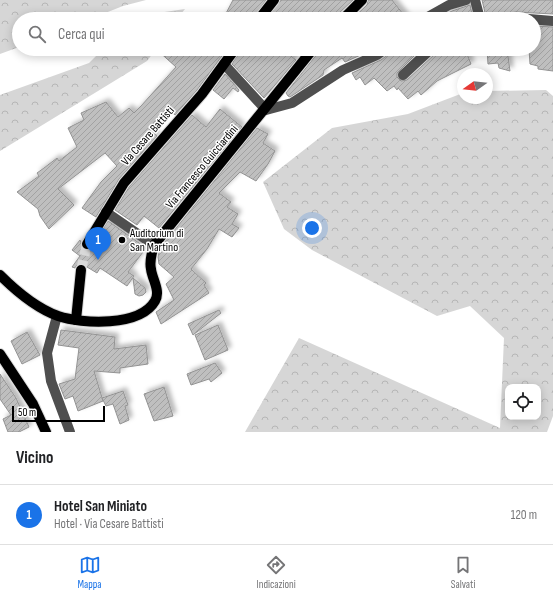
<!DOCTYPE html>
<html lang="it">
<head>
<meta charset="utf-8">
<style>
  :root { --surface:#fff; --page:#f6f6f6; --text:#202124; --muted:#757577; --line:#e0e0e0; --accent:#1a73e8 }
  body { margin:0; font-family:"Sofia Sans Condensed",sans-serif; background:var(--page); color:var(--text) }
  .controls { position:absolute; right:12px; bottom:12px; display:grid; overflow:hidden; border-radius:8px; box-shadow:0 2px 10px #0003 }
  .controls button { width:36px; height:36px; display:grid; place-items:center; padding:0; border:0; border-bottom:1px solid var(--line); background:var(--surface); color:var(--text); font:20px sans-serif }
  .compass { position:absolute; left:457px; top:68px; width:36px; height:36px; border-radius:50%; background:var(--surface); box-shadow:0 2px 10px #0003; rotate:255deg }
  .scale { position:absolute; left:12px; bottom:10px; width:93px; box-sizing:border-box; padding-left:4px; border:2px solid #000; border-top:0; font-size:11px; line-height:14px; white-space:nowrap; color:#000; -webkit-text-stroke:3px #fff; paint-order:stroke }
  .you { position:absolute; left:312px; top:228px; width:14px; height:14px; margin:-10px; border:3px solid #fff; border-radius:50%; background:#1a73e8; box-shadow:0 0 0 6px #1a73e833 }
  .badge { display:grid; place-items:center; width:26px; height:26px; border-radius:50%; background:var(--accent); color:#fff; font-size:13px; font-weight:700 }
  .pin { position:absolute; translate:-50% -33px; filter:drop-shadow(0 1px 2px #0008) }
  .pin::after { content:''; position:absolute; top:21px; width:14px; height:12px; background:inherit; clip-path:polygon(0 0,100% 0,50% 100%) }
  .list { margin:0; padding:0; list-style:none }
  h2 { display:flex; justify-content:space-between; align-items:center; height:52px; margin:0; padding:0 16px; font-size:17px }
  h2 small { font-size:13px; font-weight:400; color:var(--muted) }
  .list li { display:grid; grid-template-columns:26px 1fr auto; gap:12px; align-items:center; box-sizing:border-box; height:60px; padding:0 16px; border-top:1px solid var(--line) }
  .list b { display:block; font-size:15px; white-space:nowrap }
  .list p { margin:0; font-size:13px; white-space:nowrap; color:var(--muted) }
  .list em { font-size:13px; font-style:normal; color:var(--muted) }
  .icon { flex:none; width:22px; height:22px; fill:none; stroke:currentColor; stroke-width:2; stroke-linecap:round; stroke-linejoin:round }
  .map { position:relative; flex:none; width:553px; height:432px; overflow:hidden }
  .search { position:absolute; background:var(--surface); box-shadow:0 2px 10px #0003; left:12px; right:12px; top:12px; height:44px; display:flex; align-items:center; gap:10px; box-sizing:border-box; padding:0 14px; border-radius:22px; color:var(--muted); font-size:15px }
  .sheet { height:112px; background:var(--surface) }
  nav { display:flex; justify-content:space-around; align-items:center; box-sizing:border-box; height:56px; border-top:1px solid var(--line); background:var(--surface); font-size:11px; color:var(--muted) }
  nav a { display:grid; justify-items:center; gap:2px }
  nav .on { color:var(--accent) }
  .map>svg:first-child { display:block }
</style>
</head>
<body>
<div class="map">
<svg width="553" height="432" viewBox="0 0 553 432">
  <defs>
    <pattern id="forest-crowns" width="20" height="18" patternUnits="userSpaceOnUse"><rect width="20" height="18" fill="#d6d6d6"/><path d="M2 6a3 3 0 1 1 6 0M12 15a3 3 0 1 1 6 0" fill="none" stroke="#b6b6b6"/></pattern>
    <pattern id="building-hatch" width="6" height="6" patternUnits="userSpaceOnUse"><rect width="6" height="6" fill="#bfbfbf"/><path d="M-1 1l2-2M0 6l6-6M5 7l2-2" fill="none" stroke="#a2a2a2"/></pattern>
    <filter id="shadow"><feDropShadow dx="3.5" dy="-3.5" stdDeviation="2" flood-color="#0004"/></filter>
  </defs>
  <rect width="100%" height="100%" fill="#fff"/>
  <g fill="url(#forest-crowns)" fill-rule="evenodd">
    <path d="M 0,0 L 146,0 L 123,6 L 90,19 L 19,19 L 19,47 L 0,54 Z"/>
    <path d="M 185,9 L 177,19 L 134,19 L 137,16 Z"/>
    <path d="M 103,49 L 156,49 L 147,61 L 0,151 L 0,95 L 89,63 Z"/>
    <path d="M 546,90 L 553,96 L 553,416 L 547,432 L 245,432 L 299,338 L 500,428 L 504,338 L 470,306 L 437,316 L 312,250 L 284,229 L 263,182 L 332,128 L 408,114 L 463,93 L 463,98 L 487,98 L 487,91 ZM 508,387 L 538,387 L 538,417 L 508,417 Z"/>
  </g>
  <g fill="url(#building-hatch)" stroke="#939393" filter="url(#shadow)">
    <path d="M 233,0 L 266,0 L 253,19 L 223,19 Z"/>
    <path d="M 280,0 L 353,0 L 338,14 L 337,19 L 267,19 Z"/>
    <path d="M 368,0 L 392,0 L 407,19 L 352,19 L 367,5 Z"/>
    <path d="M 482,0 L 553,0 L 553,14 L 516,12 L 488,17 L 486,17 Z"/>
    <path d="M 470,5 L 473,19 L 437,19 L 452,11 Z"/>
    <path d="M 534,26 L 553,27 L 553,71 L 538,69 L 538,66 L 530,64 L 529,49 L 534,49 Z"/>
    <path d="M 156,49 L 227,49 L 197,90 L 175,115 L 167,108 L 149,129 L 157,136 L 119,179 L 96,217 L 82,208 L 101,182 L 117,166 L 105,153 L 58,189 L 74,205 L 49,229 L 40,216 L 38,209 L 17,192 L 39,176 L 37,173 L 44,168 L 57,158 L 59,161 L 77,147 L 68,128 L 84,120 L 81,113 L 106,102 L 118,117 L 129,108 L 134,113 L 141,106 L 176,67 Z"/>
    <path d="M 241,49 L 282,49 L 296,60 L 264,98 L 232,64 Z"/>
    <path d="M 321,49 L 374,49 L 345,62 L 342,58 L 324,70 L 323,75 L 290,97 L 288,96 L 286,93 Z"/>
    <path d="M 391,49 L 420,50 L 397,73 L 397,77 L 401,81 L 407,80 L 435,54 L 437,49 L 465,49 L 471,64 L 437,81 L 421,95 L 418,91 L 408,99 L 398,88 L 397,90 L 394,86 L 387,91 L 374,78 L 365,85 L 360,77 L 356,80 L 352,73 L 381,60 L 389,54 Z"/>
    <path d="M 487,49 L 507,49 L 510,71 L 499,68 L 498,63 L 488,64 Z"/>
    <path d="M 225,74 L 239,90 L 238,92 L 233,88 L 224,99 L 213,90 Z"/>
    <path d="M 220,109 L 242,127 L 159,228 L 144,216 L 137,225 L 115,210 L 129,187 L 192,115 L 206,127 Z"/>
    <path d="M 257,128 L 268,134 L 263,143 L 275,151 L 268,164 L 256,181 L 240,172 L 219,193 L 231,202 L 227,207 L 238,214 L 232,224 L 239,228 L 232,237 L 219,229 L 207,249 L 191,269 L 206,283 L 204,285 L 209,293 L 161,324 L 156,312 L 174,300 L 166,284 L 174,277 L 159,264 L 158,257 L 160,248 Z"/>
    <path d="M 108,221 L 146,248 L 128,272 L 134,276 L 127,286 L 100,268 L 97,273 L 82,264 L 78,264 L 75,268 L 72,267 L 80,256 L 72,250 L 80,240 L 83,249 L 90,249 Z"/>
    <path d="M 133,278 L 145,288 L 146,292 L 143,295 L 139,296 L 135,294 Z"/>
    <path d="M 219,310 L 221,313 L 193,335 L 188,324 Z"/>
    <path d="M 218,325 L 228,350 L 205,360 L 195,335 Z"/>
    <path d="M 61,330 L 115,337 L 114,349 L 146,345 L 148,364 L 120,368 L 120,373 L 94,371 L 103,401 L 78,411 L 73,396 L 65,399 L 59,384 L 75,379 L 79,348 L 58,345 Z"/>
    <path d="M 27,332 L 40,355 L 22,364 L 11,341 Z"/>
    <path d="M 215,363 L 222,373 L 211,382 L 209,379 L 191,385 L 187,374 Z"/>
    <path d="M 0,374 L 16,398 L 29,427 L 19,432 L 8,432 L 3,419 L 11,415 L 0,399 Z"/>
    <path d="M 164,387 L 173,416 L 154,421 L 144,394 Z"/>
    <path d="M 123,391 L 128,405 L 125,406 L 129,420 L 120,424 L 113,404 L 106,406 L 102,398 Z"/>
  </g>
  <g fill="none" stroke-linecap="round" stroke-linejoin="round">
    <path stroke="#d9d9d9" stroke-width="10" stroke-dasharray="10 5" stroke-linecap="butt" d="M 81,270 L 87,244"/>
    <defs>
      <g id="major">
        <path d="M 259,19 L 274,0"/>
        <path d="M 343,19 L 362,0"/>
        <path d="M 87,244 L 124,183 L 202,94 L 235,49"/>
        <path d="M 0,275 C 16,291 36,308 58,316 C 82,324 140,327 155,301 C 161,291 152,279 151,269 C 149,261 152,252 154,245 L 313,49"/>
        <path d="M 76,320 L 81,270"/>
        <path d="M 0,354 L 33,404 L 46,432"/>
      </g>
    </defs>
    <use href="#major" stroke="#dbdbdb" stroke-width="12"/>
    <g stroke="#4f4f4f" stroke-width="10">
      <path d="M 475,0 L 480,19"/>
      <path d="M 424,19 L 449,5 L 466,0"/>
      <path d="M 507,19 L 517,18 L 553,21"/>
      <path d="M 224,64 L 266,110 L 292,103 L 343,70 L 377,55 L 385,49"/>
      <path d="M 403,75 L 431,49"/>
      <path d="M 106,212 L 154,245"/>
      <path d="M 57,316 L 47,353 L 51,381 L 70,432"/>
    </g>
    <use href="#major" stroke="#000" stroke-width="10"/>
  </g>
  <circle fill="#000" stroke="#fff" stroke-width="1.5" cx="122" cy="240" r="4"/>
  <g text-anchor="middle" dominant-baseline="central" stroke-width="3" stroke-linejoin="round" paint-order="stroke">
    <g font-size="12" fill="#000" stroke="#fff">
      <text transform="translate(148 136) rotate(-49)">Via Cesare Battisti</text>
      <text transform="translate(202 167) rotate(-50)">Via Francesco Guicciardini</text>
    </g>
    <g font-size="12" fill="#000" stroke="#fff" text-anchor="start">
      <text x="130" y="233">Auditorium di<tspan x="130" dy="14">San Martino</tspan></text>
    </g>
  </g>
</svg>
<div class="controls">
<button><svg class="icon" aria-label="locate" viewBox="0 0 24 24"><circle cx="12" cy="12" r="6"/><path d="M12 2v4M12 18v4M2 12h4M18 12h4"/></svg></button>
</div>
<svg class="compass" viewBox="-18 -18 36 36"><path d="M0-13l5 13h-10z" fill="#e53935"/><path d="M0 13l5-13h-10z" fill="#757577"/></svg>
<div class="scale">50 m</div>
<div class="you"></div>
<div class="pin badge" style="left:98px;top:260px">1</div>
<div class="search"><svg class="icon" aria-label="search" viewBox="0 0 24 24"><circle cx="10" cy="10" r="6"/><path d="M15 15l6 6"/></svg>Cerca qui</div>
</div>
<section class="sheet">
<h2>Vicino<small></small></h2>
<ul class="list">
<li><span class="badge">1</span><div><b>Hotel San Miniato</b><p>Hotel · Via Cesare Battisti</p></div><em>120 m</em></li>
</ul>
</section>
<nav>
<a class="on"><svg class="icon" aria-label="map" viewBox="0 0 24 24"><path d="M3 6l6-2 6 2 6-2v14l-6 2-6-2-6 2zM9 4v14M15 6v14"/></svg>Mappa</a>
<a><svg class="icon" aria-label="directions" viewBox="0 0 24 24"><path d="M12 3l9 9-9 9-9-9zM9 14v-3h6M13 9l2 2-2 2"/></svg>Indicazioni</a>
<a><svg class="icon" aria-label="saved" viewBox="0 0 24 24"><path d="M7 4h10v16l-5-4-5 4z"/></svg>Salvati</a>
</nav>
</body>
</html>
